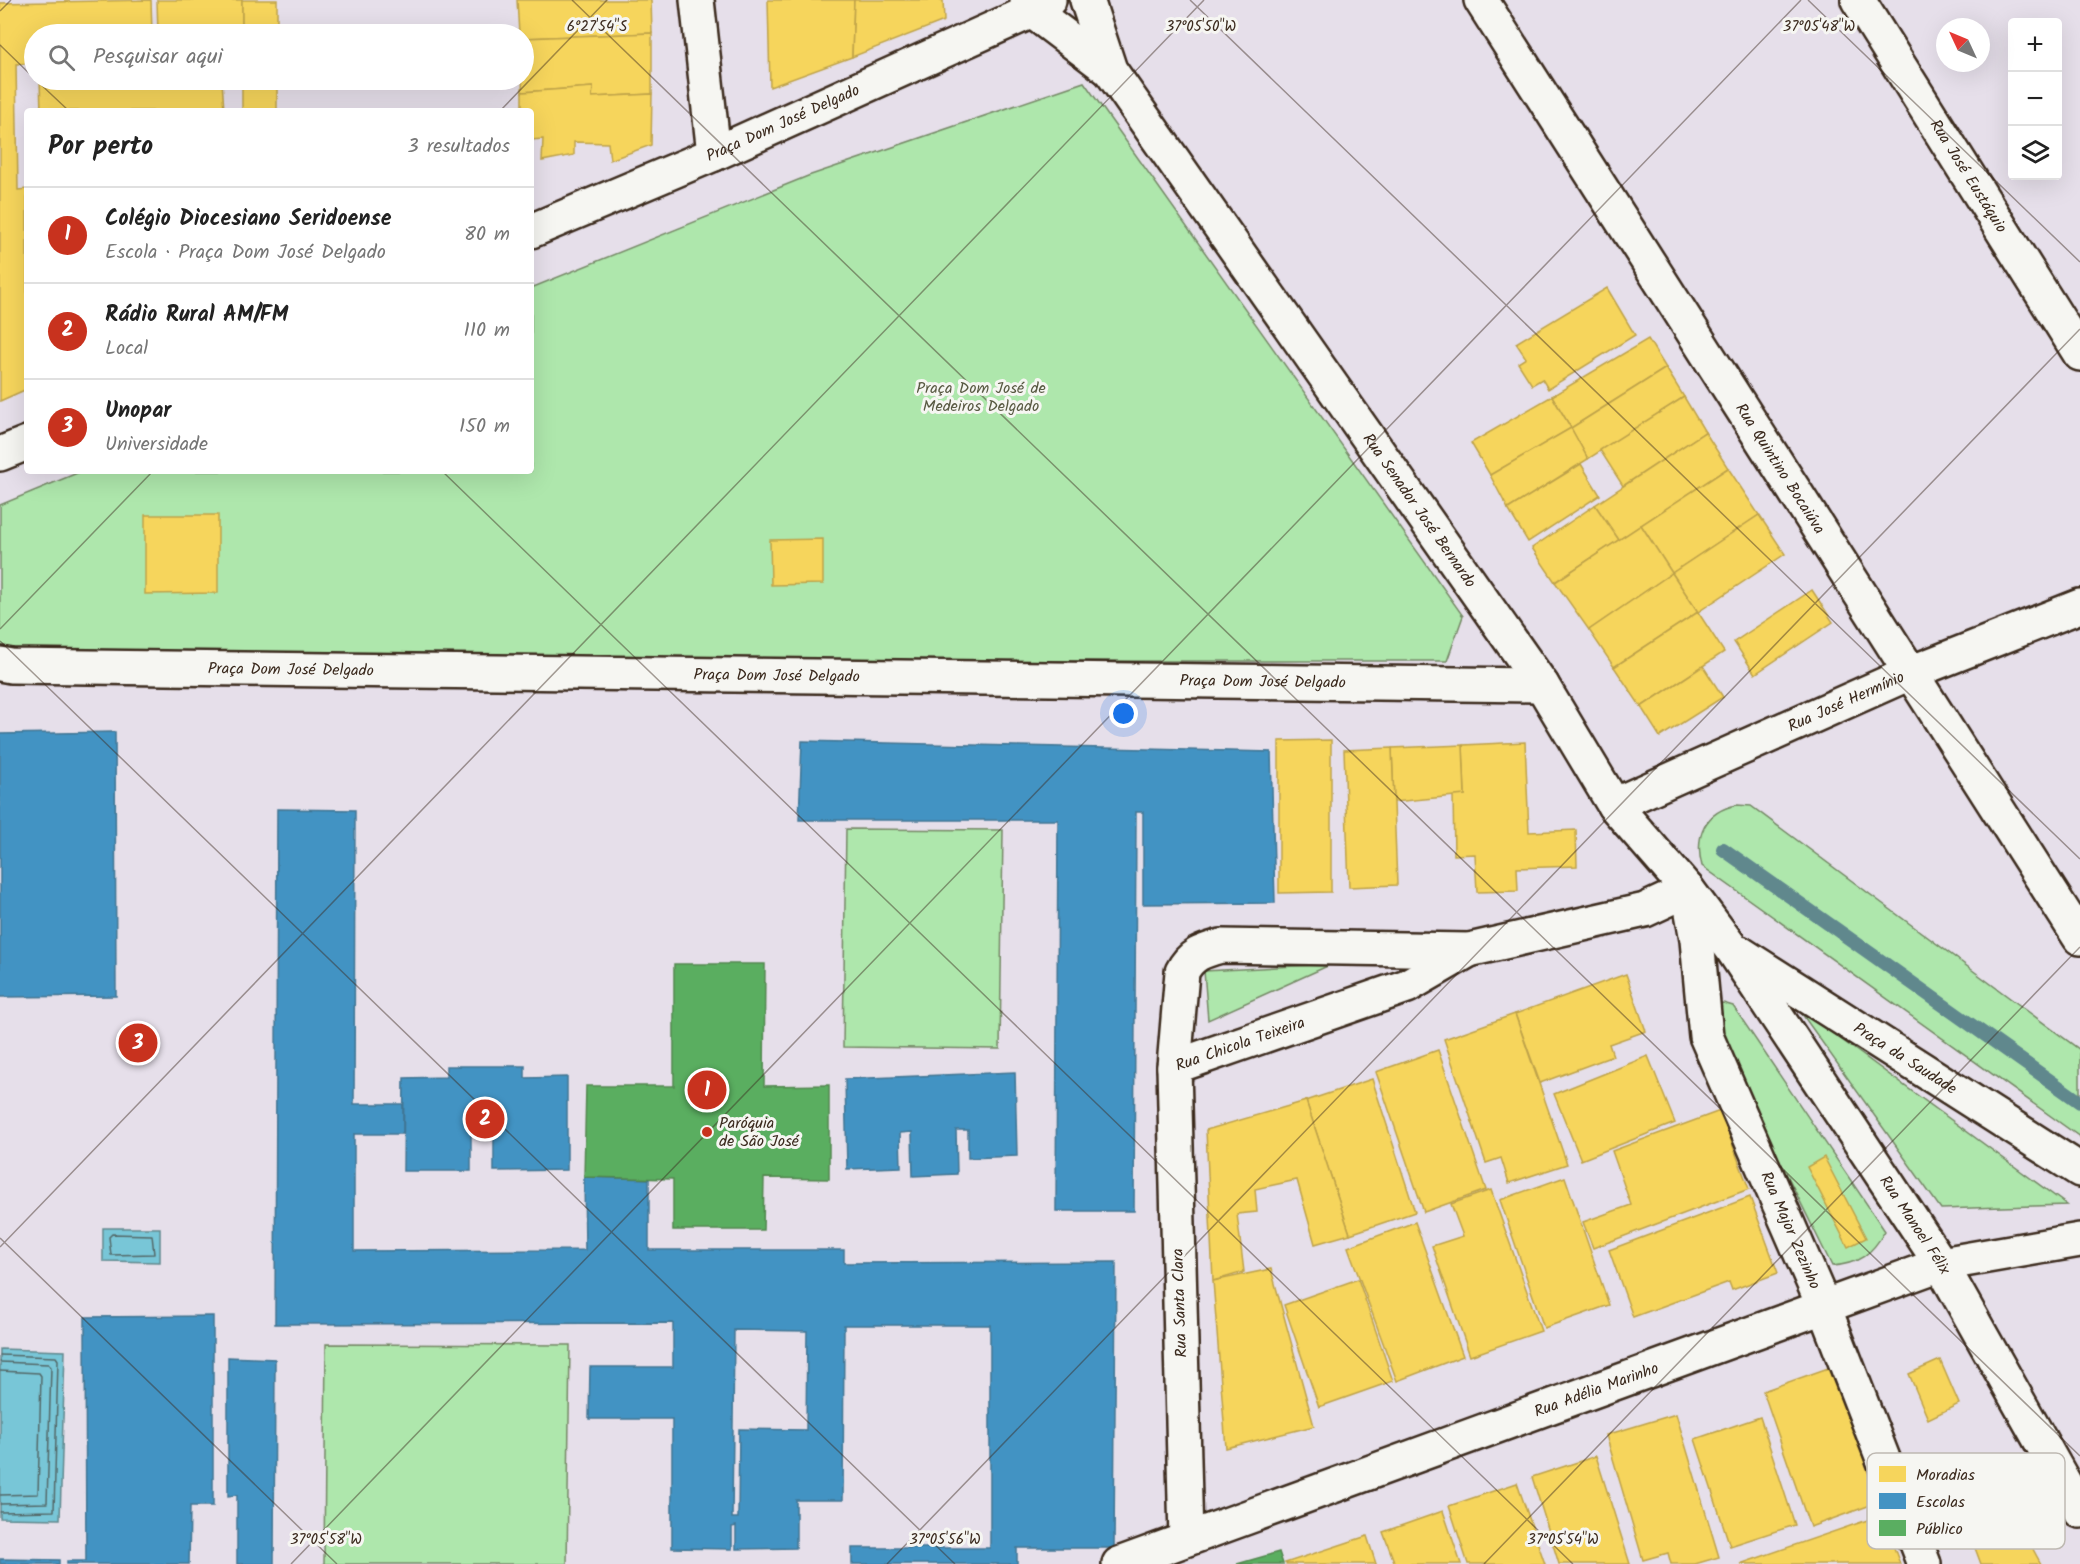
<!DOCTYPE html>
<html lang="pt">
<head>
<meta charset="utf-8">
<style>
  :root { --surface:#fff; --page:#f2f2f2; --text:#222; --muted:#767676; --line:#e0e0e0; --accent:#c8321e }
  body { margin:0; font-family:Kalam,sans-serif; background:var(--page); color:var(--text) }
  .controls { position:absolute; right:18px; top:18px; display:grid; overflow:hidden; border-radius:6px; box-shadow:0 6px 24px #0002 }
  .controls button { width:54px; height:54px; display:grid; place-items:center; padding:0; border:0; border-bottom:2px solid var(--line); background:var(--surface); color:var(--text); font:30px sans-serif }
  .compass { position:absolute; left:1936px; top:18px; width:54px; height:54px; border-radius:50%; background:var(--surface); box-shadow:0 6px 24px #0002; rotate:314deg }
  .you { position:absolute; left:1124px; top:714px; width:21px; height:21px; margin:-15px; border:4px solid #fff; border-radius:50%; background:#1a73e8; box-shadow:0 0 0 9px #1a73e833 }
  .badge { display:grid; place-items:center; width:39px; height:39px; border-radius:50%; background:var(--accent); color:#fff; font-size:20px; font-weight:700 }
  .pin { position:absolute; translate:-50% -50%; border:3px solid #fff; box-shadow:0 2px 6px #0006 }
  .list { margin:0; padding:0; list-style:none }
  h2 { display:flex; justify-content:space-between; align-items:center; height:78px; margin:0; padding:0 24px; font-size:26px }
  h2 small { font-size:20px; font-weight:400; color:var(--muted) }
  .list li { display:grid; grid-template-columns:39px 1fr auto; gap:18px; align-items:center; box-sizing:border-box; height:96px; padding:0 24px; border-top:2px solid var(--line) }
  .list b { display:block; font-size:22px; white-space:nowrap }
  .list p { margin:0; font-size:20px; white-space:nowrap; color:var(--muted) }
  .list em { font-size:20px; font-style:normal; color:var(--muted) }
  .icon { flex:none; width:33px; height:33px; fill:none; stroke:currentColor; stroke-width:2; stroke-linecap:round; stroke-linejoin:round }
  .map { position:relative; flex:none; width:2080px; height:1564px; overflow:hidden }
  .search { position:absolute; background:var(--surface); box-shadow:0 6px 24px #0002; left:24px; top:24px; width:510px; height:66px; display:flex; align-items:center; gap:15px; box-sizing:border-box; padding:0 21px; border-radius:33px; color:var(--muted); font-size:22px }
  .panel { position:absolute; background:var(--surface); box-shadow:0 6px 24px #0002; left:24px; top:108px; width:510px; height:366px; border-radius:6px }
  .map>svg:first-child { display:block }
</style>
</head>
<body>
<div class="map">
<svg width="2080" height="1564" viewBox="0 0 2080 1564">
  <rect width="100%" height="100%" fill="#e6dfea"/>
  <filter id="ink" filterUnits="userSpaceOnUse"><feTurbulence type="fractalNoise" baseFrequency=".0167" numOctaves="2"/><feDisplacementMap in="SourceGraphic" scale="12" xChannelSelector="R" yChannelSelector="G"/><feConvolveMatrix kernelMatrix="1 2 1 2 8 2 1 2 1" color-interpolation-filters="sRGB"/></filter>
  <g filter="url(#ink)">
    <g fill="#aee7ac" stroke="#748865" stroke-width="1.5">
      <path d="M 1084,82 L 1463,616 L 1447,661 L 0,661 L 0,505 L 82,471 L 531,471 L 531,288 L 808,176 Z"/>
      <path d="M 1737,805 L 1751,806 L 2080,1050 L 2080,1137 L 1702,866 C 1694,836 1705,811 1737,805 Z"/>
      <path d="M 846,829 L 1003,830 L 1000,1049 L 843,1047 Z"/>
      <path d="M 1332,964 L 1208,1020 L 1204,971 Z"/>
      <path d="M 1723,1003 L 1733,1006 L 1885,1231 C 1872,1254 1859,1264 1832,1266 L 1710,1019 L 1717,1005 Z"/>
      <path d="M 1797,1007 L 2067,1205 L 1941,1209 Z"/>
      <path d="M 326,1344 L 570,1345 L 567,1564 L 324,1564 Z"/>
    </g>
    <g fill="#78c6d7" stroke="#60888d" stroke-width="1.5">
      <path d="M 103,1228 L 160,1228 L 160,1262 L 103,1261 Z"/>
      <path d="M 0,1349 L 65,1351 L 60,1519 L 0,1518 Z"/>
    </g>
    <g fill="#f6d55c" stroke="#bea249" stroke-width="1.5">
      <path d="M 151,0 L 152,34 L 34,34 L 34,63 L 16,64 L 18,190 L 27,189 L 27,389 L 0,401 L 0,3 Z"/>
      <path d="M 157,0 L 242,0 L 242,34 L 158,34 Z"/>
      <rect x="242" y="0" width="35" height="34"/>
      <path d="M 517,0 L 651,0 L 652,33 L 524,38 L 524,34 L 519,34 Z"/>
      <path d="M 768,0 L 854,0 L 852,57 L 770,87 Z"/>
      <path d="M 854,0 L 943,0 L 944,21 L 852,57 Z"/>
      <path d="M 652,33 L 652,94 L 592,97 L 593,87 L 522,92 L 524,38 Z"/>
      <path d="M 40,80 L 222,80 L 224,111 L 41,111 Z"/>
      <rect x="242" y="80" width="35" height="31"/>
      <path d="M 593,87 L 592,97 L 652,94 L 651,145 L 610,160 L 608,143 L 574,142 L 574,155 L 542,161 L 543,139 L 531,140 L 531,111 L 522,111 L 522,92 Z"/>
      <path d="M 1607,288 L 1635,335 L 1548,389 L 1542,379 L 1532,385 L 1518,363 L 1526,358 L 1516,343 Z"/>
      <path d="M 1648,339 L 1666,368 L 1571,428 L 1552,396 Z"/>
      <path d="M 1666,368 L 1684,397 L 1588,459 L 1571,428 Z"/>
      <path d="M 1552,396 L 1571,428 L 1490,475 L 1471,443 Z"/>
      <path d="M 1684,397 L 1705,432 L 1623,486 L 1600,450 Z"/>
      <path d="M 1571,428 L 1588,459 L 1508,509 L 1490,475 Z"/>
      <path d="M 1705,432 L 1728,468 L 1619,540 L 1595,505 Z"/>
      <path d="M 1581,464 L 1600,495 L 1528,542 L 1508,509 Z"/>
      <path d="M 1728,468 L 1759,515 L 1672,573 L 1641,525 Z"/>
      <path d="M 1595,505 L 1619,540 L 1555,582 L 1532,548 Z"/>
      <path d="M 145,515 L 218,515 L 218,593 L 145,594 Z"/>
      <path d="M 1759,515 L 1785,554 L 1698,612 L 1672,573 Z"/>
      <path d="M 1641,525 L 1672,573 L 1589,630 L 1555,582 Z"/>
      <path d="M 823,539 L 823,584 L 771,585 L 770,540 Z"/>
      <path d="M 1672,573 L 1698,612 L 1614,667 L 1589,630 Z"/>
      <path d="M 1812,590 L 1833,622 L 1755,674 L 1734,642 Z"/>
      <path d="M 1698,612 L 1724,652 L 1641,707 L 1614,667 Z"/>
      <path d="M 1703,666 L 1723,697 L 1660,737 L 1641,707 Z"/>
      <path d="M 1331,740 L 1331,892 L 1279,893 L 1279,741 Z"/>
      <path d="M 1525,742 L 1529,832 L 1576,830 L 1577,866 L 1517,868 L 1518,891 L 1477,892 L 1475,854 L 1454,855 L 1453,795 L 1465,795 L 1463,745 Z"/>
      <path d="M 1463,745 L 1465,795 L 1394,802 L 1392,748 Z"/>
      <path d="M 1392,748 L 1397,885 L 1349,887 L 1344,750 Z"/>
      <path d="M 1626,974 L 1646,1031 L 1609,1044 L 1613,1056 L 1540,1083 L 1515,1014 Z"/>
      <path d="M 1515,1014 L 1567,1164 L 1509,1183 L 1501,1158 L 1486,1163 L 1444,1039 Z"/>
      <path d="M 1438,1050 L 1486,1190 L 1424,1212 L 1376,1072 Z"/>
      <path d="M 1648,1056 L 1675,1123 L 1581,1160 L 1554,1094 Z"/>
      <path d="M 1372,1079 L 1415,1212 L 1350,1234 L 1306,1101 Z"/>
      <path d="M 1306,1101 L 1350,1234 L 1315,1244 L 1297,1180 L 1255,1189 L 1257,1212 L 1237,1214 L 1244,1272 L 1213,1281 L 1206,1130 Z"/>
      <path d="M 1720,1111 L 1749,1189 L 1593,1248 L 1583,1222 L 1631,1205 L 1612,1151 Z"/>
      <path d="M 1824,1157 L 1866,1238 L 1848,1247 L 1807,1167 Z"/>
      <path d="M 1565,1177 L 1609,1305 L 1544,1328 L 1500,1200 Z"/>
      <path d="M 1491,1190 L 1541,1331 L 1470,1356 L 1432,1246 L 1463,1236 L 1451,1204 Z"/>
      <path d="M 1750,1197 L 1778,1273 L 1732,1290 L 1729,1282 L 1633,1317 L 1609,1250 Z"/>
      <path d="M 1415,1222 L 1463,1356 L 1397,1381 L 1348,1247 Z"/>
      <path d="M 1271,1269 L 1314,1426 L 1226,1448 L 1213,1281 Z"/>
      <path d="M 1358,1279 L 1393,1381 L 1319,1407 L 1284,1305 Z"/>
      <path d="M 1940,1360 L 1959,1404 L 1928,1419 L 1909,1374 Z"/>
      <path d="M 1831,1367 L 1879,1502 L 1810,1527 L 1763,1391 Z"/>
      <path d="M 1676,1414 L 1719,1557 L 1695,1564 L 1671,1564 L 1668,1553 L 1643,1560 L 1606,1435 Z"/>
      <path d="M 1760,1417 L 1795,1525 L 1730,1546 L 1695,1439 Z"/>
      <path d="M 1596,1456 L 1630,1564 L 1559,1564 L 1532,1477 Z"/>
      <path d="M 1989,1468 L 2041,1564 L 1981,1564 L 1975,1548 L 1986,1543 L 1956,1486 Z"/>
      <path d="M 1517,1483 L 1545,1564 L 1468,1564 L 1449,1506 Z"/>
      <path d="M 1443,1511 L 1461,1564 L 1395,1564 L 1383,1532 Z"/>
      <path d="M 1882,1515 L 1900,1564 L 1740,1564 Z"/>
      <path d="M 1367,1536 L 1376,1564 L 1286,1564 L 1285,1563 Z"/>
    </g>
    <g fill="#4393c3" stroke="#417492" stroke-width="1.5" fill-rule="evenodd">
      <path d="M 115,732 L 116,996 L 0,997 L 0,734 Z"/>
      <path d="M 802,741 L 1271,752 L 1275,903 L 1143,904 L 1143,812 L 1136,812 L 1134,1211 L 1056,1211 L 1058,820 L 799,820 Z"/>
      <path d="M 277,809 L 355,810 L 354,1104 L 403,1104 L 403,1134 L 354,1134 L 354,1251 L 585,1250 L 584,1177 L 649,1179 L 649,1250 L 844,1250 L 844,1263 L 1116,1262 L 1114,1548 L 1017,1548 L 1017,1564 L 852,1564 L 852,1548 L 990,1548 L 990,1325 L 844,1325 L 843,1500 L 796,1500 L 796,1548 L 736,1549 L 736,1526 L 732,1527 L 732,1549 L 672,1548 L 672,1419 L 589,1419 L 590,1367 L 673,1367 L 673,1323 L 275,1324 ZM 734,1330 L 807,1331 L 806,1430 L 739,1429 L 738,1518 L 732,1518 Z"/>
      <path d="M 446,1066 L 525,1066 L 525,1078 L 567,1077 L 567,1170 L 494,1171 L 494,1134 L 471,1134 L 471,1171 L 403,1171 L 404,1078 L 446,1077 Z"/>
      <path d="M 1015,1072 L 1017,1156 L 968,1158 L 968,1130 L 956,1130 L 957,1174 L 913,1176 L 912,1132 L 900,1133 L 901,1167 L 847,1169 L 845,1079 Z"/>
      <path d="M 213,1316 L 213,1506 L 190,1506 L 189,1564 L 67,1564 L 67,1561 L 86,1561 L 85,1317 Z"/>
      <path d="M 228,1357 L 275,1359 L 274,1564 L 237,1564 L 237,1495 L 228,1496 Z"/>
      <path d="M 0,1559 L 59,1560 L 59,1564 L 0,1564 Z"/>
    </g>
    <g fill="#5aae61" stroke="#51864d" stroke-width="1.5">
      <path d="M 674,964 L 765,964 L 764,1086 L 829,1085 L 829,1179 L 764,1178 L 763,1230 L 673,1230 L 673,1179 L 584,1177 L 586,1086 L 674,1086 Z"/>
      <path d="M 1279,1552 L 1283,1564 L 1237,1564 Z"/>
    </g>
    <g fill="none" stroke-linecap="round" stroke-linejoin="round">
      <g stroke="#536868" stroke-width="1.5">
        <path d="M 112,1234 L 152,1235 L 154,1254 L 111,1255 L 109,1237 Z"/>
        <path d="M 0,1355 L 56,1357 L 58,1360 L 54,1511 L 0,1512"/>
        <path d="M 0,1362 L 48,1364 L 51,1367 L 47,1503 L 0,1504"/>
        <path d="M 0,1371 L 39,1373 L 41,1376 L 38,1494 L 0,1495"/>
      </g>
      <path stroke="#60888d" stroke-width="14" d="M 1723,849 L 2080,1102"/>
      <defs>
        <g id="minor">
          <path d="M 697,0 L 714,154"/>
          <path id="s1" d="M 1481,0 L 2080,938"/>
          <path id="s2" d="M 1858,0 L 2080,354"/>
          <path id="s3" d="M 531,231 L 714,154 L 1032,11 L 1049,0"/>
          <path d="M 0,454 L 27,443"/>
          <path id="s4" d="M 0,664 L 11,666 L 1542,685"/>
          <path id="s5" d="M 1740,953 L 2080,1170"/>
          <path id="s6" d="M 1174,1067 L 1407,986 L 1469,950"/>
          <path id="s7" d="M 1186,1539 L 1174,1067 L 1182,972 C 1191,954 1203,951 1221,946 L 1469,950 L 1645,910 L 1688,890 L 1732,949 L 1941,1264 L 2080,1511"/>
          <path id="s8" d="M 1119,1564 L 1941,1264 L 2080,1240"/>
        </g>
        <g id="tertiary">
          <path d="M 1027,0 L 1032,11 L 1110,70"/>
          <path id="s9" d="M 1087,0 L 1110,70 L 1542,685 L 1614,805 L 1688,890 L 1697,940 L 1706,1036 L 1824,1307 L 1924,1564"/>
          <path id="s10" d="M 1614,805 L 1910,673 L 2080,606"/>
        </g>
      </defs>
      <use href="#minor" stroke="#3b2a1e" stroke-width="38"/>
      <use href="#tertiary" stroke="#3b2a1e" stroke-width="38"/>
      <use href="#minor" stroke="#f6f6f2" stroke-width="33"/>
      <use href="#tertiary" stroke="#f6f6f2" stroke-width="33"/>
    </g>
  </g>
  <path fill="none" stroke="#3b2a1e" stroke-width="1.5" stroke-opacity="0.45" d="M 572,0 L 2080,1456M 1190,0 L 2080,859M 1808,0 L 2080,262M 0,11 L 11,0M 0,45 L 34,78M 36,80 L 69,111M 500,111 L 607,0M 442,471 L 1573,1564M 0,629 L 153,471M 0,641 L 955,1564M 0,1238 L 337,1564M 0,1247 L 1204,0M 291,1564 L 1801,0M 887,1564 L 2080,329M 1484,1564 L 2080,947"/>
  <circle fill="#c8321e" stroke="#f6f6f2" stroke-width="2" cx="707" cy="1132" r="6"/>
  <g text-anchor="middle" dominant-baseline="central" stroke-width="6" stroke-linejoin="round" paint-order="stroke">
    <g font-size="16" fill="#3b2a1e" stroke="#f6f6f2">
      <text stroke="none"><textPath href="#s3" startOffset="274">Praça Dom José Delgado</textPath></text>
      <text stroke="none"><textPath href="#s2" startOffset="208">Rua José Eustáquio</textPath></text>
      <text stroke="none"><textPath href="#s1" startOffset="556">Rua Quintino Bocaiúva</textPath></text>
      <text stroke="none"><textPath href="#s9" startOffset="612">Rua Senador José Bernardo</textPath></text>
      <text stroke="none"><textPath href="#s4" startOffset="291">Praça Dom José Delgado</textPath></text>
      <text stroke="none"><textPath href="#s4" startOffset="777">Praça Dom José Delgado</textPath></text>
      <text stroke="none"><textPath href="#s4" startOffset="1263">Praça Dom José Delgado</textPath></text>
      <text stroke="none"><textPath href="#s10" startOffset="254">Rua José Hermínio</textPath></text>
      <text stroke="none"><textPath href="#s6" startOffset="70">Rua Chicola Teixeira</textPath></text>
      <text stroke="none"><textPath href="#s5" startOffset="196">Praça da Saudade</textPath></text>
      <text stroke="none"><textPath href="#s7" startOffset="1497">Rua Manoel Félix</textPath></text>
      <text stroke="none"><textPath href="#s9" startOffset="1437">Rua Major Zezinho</textPath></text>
      <text transform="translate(1180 1303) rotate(-92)">Rua Santa Clara</text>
      <text stroke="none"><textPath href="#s8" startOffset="508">Rua Adélia Marinho</textPath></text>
    </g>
    <g font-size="16" fill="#585942" stroke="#f6f6f2">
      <text x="981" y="388">Praça Dom José de<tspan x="981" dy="18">Medeiros Delgado</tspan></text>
    </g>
    <g font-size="16" fill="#3b2a1e" stroke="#f6f6f2" text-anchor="start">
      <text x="719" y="1123">Paróquia<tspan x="719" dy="18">de São José</tspan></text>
    </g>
  </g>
  <rect x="1867" y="1453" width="198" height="96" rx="9" fill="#f6f6f2" stroke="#beb9b2" stroke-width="1.5"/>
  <rect x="1879" y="1466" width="27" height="16" fill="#f6d55c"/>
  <rect x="1879" y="1493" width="27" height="16" fill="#4393c3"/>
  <rect x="1879" y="1520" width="27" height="16" fill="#5aae61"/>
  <g font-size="16" fill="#3b2a1e">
    <text x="1916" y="1480">Moradias</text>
    <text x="1916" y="1507">Escolas</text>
    <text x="1916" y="1534">Público</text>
  </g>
  <g font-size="15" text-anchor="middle" fill="#3b2a1e" stroke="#f6f6f2" stroke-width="6" stroke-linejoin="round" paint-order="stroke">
    <text x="1201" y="31">37°05'50"W</text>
    <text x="1819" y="31">37°05'48"W</text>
    <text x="597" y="31">6°27'54"S</text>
    <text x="326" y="1544">37°05'58"W</text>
    <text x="945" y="1544">37°05'56"W</text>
    <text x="1563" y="1544">37°05'54"W</text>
  </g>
</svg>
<div class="controls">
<button>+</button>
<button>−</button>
<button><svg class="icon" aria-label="layers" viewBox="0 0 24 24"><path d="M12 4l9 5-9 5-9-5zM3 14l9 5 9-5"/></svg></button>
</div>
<svg class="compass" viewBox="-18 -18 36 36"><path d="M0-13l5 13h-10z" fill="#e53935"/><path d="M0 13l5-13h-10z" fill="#767676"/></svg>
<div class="you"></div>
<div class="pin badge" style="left:707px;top:1090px">1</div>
<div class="pin badge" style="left:485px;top:1119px">2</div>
<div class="pin badge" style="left:138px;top:1043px">3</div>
<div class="search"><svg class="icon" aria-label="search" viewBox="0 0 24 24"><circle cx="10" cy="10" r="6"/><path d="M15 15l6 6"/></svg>Pesquisar aqui</div>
<section class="panel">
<h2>Por perto<small>3 resultados</small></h2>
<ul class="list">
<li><span class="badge">1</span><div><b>Colégio Diocesiano Seridoense</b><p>Escola · Praça Dom José Delgado</p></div><em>80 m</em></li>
<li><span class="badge">2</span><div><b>Rádio Rural AM/FM</b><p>Local</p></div><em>110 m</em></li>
<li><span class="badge">3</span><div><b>Unopar</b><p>Universidade</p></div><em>150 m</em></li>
</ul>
</section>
</div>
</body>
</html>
